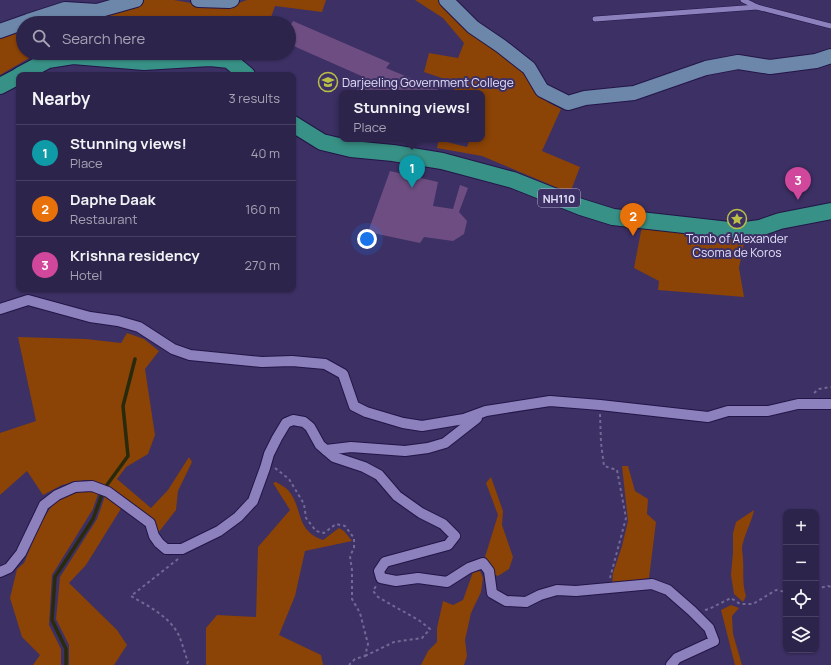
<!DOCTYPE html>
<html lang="en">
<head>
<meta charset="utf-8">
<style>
  :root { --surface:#2d244b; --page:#352c52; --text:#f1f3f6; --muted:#a7a4b5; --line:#484163; --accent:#db2777 }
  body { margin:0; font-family:Manrope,sans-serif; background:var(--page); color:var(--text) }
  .controls { position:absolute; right:12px; bottom:12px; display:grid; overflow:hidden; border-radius:8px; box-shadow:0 1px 3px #0004 }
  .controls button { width:36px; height:36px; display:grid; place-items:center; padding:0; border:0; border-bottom:1px solid var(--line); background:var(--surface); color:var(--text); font:20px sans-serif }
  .you { position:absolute; left:367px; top:239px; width:14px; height:14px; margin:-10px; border:3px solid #fff; border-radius:50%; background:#1a73e8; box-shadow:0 0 0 6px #1a73e833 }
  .badge { display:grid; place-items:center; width:26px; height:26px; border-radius:50%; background:var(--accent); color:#fff; font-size:13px; font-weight:700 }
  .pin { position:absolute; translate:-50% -33px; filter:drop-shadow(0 1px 2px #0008) }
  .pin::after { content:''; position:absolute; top:21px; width:14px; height:12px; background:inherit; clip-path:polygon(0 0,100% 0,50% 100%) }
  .popup { position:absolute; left:339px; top:90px; width:146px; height:52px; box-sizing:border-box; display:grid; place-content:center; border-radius:8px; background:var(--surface); filter:drop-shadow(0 1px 3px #0005); font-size:13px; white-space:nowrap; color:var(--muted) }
  .popup b { font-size:15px; color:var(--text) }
  .popup::after { content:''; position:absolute; left:50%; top:100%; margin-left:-8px; border:8px solid transparent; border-top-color:var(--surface) }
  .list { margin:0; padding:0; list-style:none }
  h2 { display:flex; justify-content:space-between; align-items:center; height:52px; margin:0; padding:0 16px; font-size:17px }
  h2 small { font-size:13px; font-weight:400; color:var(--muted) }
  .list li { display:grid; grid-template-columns:26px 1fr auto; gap:12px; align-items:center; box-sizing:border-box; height:56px; padding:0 16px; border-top:1px solid var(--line) }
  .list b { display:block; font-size:15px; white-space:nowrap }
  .list p { margin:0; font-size:13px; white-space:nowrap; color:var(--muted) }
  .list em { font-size:13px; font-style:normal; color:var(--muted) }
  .icon { flex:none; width:22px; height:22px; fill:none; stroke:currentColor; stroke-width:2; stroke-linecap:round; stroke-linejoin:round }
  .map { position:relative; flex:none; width:831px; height:665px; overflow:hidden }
  .search { position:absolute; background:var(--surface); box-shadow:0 1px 3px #0004; left:16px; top:16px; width:280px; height:44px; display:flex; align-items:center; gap:10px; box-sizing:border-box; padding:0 14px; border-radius:22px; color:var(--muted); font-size:15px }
  .panel { position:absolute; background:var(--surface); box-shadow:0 1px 3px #0004; left:16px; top:72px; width:280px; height:220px; border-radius:8px }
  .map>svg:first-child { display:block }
</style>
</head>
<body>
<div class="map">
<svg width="831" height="665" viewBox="0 0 831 665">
  <rect width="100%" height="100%" fill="#3c3064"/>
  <g fill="#8b4306">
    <path d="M 145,0 L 174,0 L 191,3 L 230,6 L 247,0 L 326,0 L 322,12 L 275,6 L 269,23 L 35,23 L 68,12 L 111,12 Z"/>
    <path d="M 415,0 L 440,0 L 526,72 L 535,91 L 549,103 L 561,109 L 542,151 L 580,167 L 570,193 L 482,156 L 437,148 L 439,140 L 467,147 L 470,139 L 482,139 L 482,93 L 453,93 L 456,83 L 424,72 L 429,53 L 458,58 L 464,43 L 443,18 Z"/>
    <path d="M 23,28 L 23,53 L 38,53 L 0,75 L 0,37 Z"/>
    <path d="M 642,226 L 745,238 L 739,268 L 744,297 L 658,290 L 659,281 L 634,268 Z"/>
    <path d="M 127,333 L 144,339 L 159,351 L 145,369 L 155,435 L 148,454 L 126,467 L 117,479 L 151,508 L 168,490 L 189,457 L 192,462 L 178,491 L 176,510 L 158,533 L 153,519 L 110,487 L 85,480 L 62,485 L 43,495 L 27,471 L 0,495 L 0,433 L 36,421 L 18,337 L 86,339 L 121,343 Z"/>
    <path d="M 622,466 L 628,466 L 635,491 L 648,499 L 647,514 L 656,522 L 649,578 L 612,584 L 613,573 L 622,546 L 628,521 Z"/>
    <path d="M 491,477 L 503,511 L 502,525 L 513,557 L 509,569 L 498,576 L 491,573 L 485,557 L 498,515 L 486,483 Z"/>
    <path d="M 276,482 C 279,484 284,486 287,489 C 304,507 294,530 323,540 L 339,528 L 344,531 L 352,541 L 305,551 L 295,596 L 279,635 L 321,655 L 323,665 L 206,665 L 206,628 L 217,615 L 256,617 L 258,547 L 290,510 L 273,483 Z"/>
    <path d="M 83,490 L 93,491 L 98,494 L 93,509 L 52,575 L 49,625 L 61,649 L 61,665 L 33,665 L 40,655 L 22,637 L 10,598 L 17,569 L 24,563 C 31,547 44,510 58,500 C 66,495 74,493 83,490 Z"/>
    <path d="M 105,496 L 122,507 L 86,565 L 69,583 L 117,630 L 127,645 L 114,665 L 69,665 L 69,645 L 56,619 L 60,577 L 97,519 Z"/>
    <path d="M 754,510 C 752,521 746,531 743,543 C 741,548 743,553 743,559 C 744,573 742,583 746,596 L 743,602 L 734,594 L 731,575 L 733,552 L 733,533 L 736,522 Z"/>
    <path d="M 480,571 L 483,578 L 481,592 L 471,613 L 465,640 L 467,656 L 464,665 L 421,665 L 428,651 L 437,642 L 437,628 L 443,601 L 453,605 L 463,600 L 473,572 Z"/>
    <path d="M 731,605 L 739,608 L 732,616 L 733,634 L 742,665 L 735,665 L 721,610 Z"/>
  </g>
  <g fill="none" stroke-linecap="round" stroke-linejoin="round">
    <path stroke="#292a0c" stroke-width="3.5" d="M 66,665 L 66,649 L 52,620 L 55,577 L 93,519 L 104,489 L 128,456 L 123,406 L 135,359"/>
  </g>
  <g fill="#6e4e82">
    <path d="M 293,21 L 390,63 L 386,68 L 446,93 L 355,93 L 366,78 L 289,44 L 289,28 Z"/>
    <path d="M 390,171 L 438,182 L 433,206 L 453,209 L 460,185 L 468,188 L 459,212 L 467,221 L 464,234 L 453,241 L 424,237 L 420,243 L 368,232 Z"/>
  </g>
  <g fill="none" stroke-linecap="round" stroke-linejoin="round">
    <defs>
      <g id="service">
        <path d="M 743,0 L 757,7 L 831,26"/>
        <path d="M 595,19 L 757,7"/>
      </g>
      <g id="minor">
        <path d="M 0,309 L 28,300 L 90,317 L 118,321 L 139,327 L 173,349 L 190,355 L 262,362 L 292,361 L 325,364 L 343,374 L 354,406 L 366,412 L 403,423 L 422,426 L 464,419 L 486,411 L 550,401 L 600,405 L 708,417 L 728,411 L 768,411 L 798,404 L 831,404"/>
        <path d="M 326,450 L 351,447 L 405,451 L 428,448 L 445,443 L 477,418"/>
        <path d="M 0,572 L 9,568 L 21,553 L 44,505 L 57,495 L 75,487 L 92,486 L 108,492 L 150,523 L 154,536 L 159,543 L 166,549 L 182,549 L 219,531 L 238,517 L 253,501 L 265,468 L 269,454 L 277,438 L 286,423 L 293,420 L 304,422 L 310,427 L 320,445 L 334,457 L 364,467 L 379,475 L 397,496 L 421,513 L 443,524 L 455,536 L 448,545 L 385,562 L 379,571 L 381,578 L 396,581 L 418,578 L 447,582 L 469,568 L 483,563 L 489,571 L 492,593 L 506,601 L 526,602 L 540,595 L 557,590 L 576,591 L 652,584 L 668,590 L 692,611 L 709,628 L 714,641 L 677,658 L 671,665"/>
      </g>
      <g id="secondary">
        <path d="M 198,0 L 229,1 L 232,0"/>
        <path d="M 446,0 L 473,27 L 501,46 L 529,68 L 542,90 L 568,103 L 585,98 L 634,93 L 706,68 L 738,62 L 770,67 L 816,61 L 831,56"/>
        <path d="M 0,31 L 28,21 L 65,9 L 97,11 L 136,0"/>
      </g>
      <g id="trunk">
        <path d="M 20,75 L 48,60 L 73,56 L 144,62 L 210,58 L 229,60 L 247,75"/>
        <path d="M 0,86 L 19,76"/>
        <path d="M 293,124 L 322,142 L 351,149 L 393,153 L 442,161 L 513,180 L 581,207 L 613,217 L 738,231 L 760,228 L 780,221 L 831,211"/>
      </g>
    </defs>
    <use href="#service" stroke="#241548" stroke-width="6"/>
    <use href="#minor" stroke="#241548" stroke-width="12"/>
    <use href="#secondary" stroke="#241548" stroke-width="16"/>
    <use href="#trunk" stroke="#241548" stroke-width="18"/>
    <g stroke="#726995" stroke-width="2" stroke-dasharray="3 3" stroke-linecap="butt">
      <path d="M 814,393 L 819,389 L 831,387"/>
      <path d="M 600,414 L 601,443 L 604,466 L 617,470 L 626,518 L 610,578"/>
      <path d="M 275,468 L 289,479 L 304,504 L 306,518 L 316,531 L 324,533 L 336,524 L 345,526 L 354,538 L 354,548 L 350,556 L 352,570 L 352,599 L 360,613 L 368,644 L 365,656 L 355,659 L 349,665"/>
      <path d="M 178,559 L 131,596 C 150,607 172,618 180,638 C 183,646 185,654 188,662 L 186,665"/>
      <path d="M 816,589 L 828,586 L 831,587"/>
      <path d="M 705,610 L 709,609 L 731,598 L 740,604 L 753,604 L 776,590 L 786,592"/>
      <path d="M 365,656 L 394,642 L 422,638 L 430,629 L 420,621 L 378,597 L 373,591 L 376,586"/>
    </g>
    <use href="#service" stroke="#8c81bd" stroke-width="5"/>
    <use href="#minor" stroke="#8c81bd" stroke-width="10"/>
    <use href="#secondary" stroke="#6c87a9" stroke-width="14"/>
    <use href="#trunk" stroke="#389186" stroke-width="16"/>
  </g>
  <defs>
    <symbol id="university-ring" viewBox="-11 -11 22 22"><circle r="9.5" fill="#3c3064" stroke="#bac045" stroke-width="1.5"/><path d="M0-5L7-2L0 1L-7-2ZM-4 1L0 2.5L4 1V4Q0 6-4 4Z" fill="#bac045"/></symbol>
    <symbol id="sight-ring" viewBox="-11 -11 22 22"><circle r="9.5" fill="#3c3064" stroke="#bac045" stroke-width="1.5"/><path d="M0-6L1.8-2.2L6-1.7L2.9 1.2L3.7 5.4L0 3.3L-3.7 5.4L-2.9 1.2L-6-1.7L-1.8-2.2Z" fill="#bac045"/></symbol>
  </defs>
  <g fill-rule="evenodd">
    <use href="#university-ring" x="317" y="71" width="22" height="22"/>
    <use href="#sight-ring" x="726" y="208" width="22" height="22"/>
  </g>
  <g text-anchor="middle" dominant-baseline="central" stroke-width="4" stroke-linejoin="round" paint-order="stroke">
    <rect fill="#3c3064" stroke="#b1abcd" stroke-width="1" x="538" y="189" width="42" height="18" rx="3"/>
    <g font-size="11" font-weight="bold" fill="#e3e0fa">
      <text x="559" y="198">NH110</text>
    </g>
    <g font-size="12" fill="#e3e0fa" stroke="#3c3064" text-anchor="start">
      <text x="342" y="82">Darjeeling Government College</text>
      <text x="737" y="238" text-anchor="middle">Tomb of Alexander<tspan x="737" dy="14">Csoma de Koros</tspan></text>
    </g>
  </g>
</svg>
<div class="controls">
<button>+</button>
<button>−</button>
<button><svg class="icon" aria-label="locate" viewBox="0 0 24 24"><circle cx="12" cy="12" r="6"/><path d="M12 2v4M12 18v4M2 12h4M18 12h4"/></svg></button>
<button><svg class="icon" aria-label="layers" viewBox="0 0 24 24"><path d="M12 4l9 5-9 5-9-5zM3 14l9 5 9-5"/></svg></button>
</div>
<div class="you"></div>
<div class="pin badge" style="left:412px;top:188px;background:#0f9aa8">1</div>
<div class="popup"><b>Stunning views!</b>Place</div>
<div class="pin badge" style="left:633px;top:236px;background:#e8710a">2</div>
<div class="pin badge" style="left:798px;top:200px;background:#d1479c">3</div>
<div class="search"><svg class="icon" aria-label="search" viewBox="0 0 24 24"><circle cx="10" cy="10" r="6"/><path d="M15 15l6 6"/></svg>Search here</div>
<section class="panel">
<h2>Nearby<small>3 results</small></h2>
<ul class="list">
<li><span class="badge" style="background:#0f9aa8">1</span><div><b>Stunning views!</b><p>Place</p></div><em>40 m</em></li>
<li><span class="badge" style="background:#e8710a">2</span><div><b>Daphe Daak</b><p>Restaurant</p></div><em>160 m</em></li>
<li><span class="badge" style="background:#d1479c">3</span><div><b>Krishna residency</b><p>Hotel</p></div><em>270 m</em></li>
</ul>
</section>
</div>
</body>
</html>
